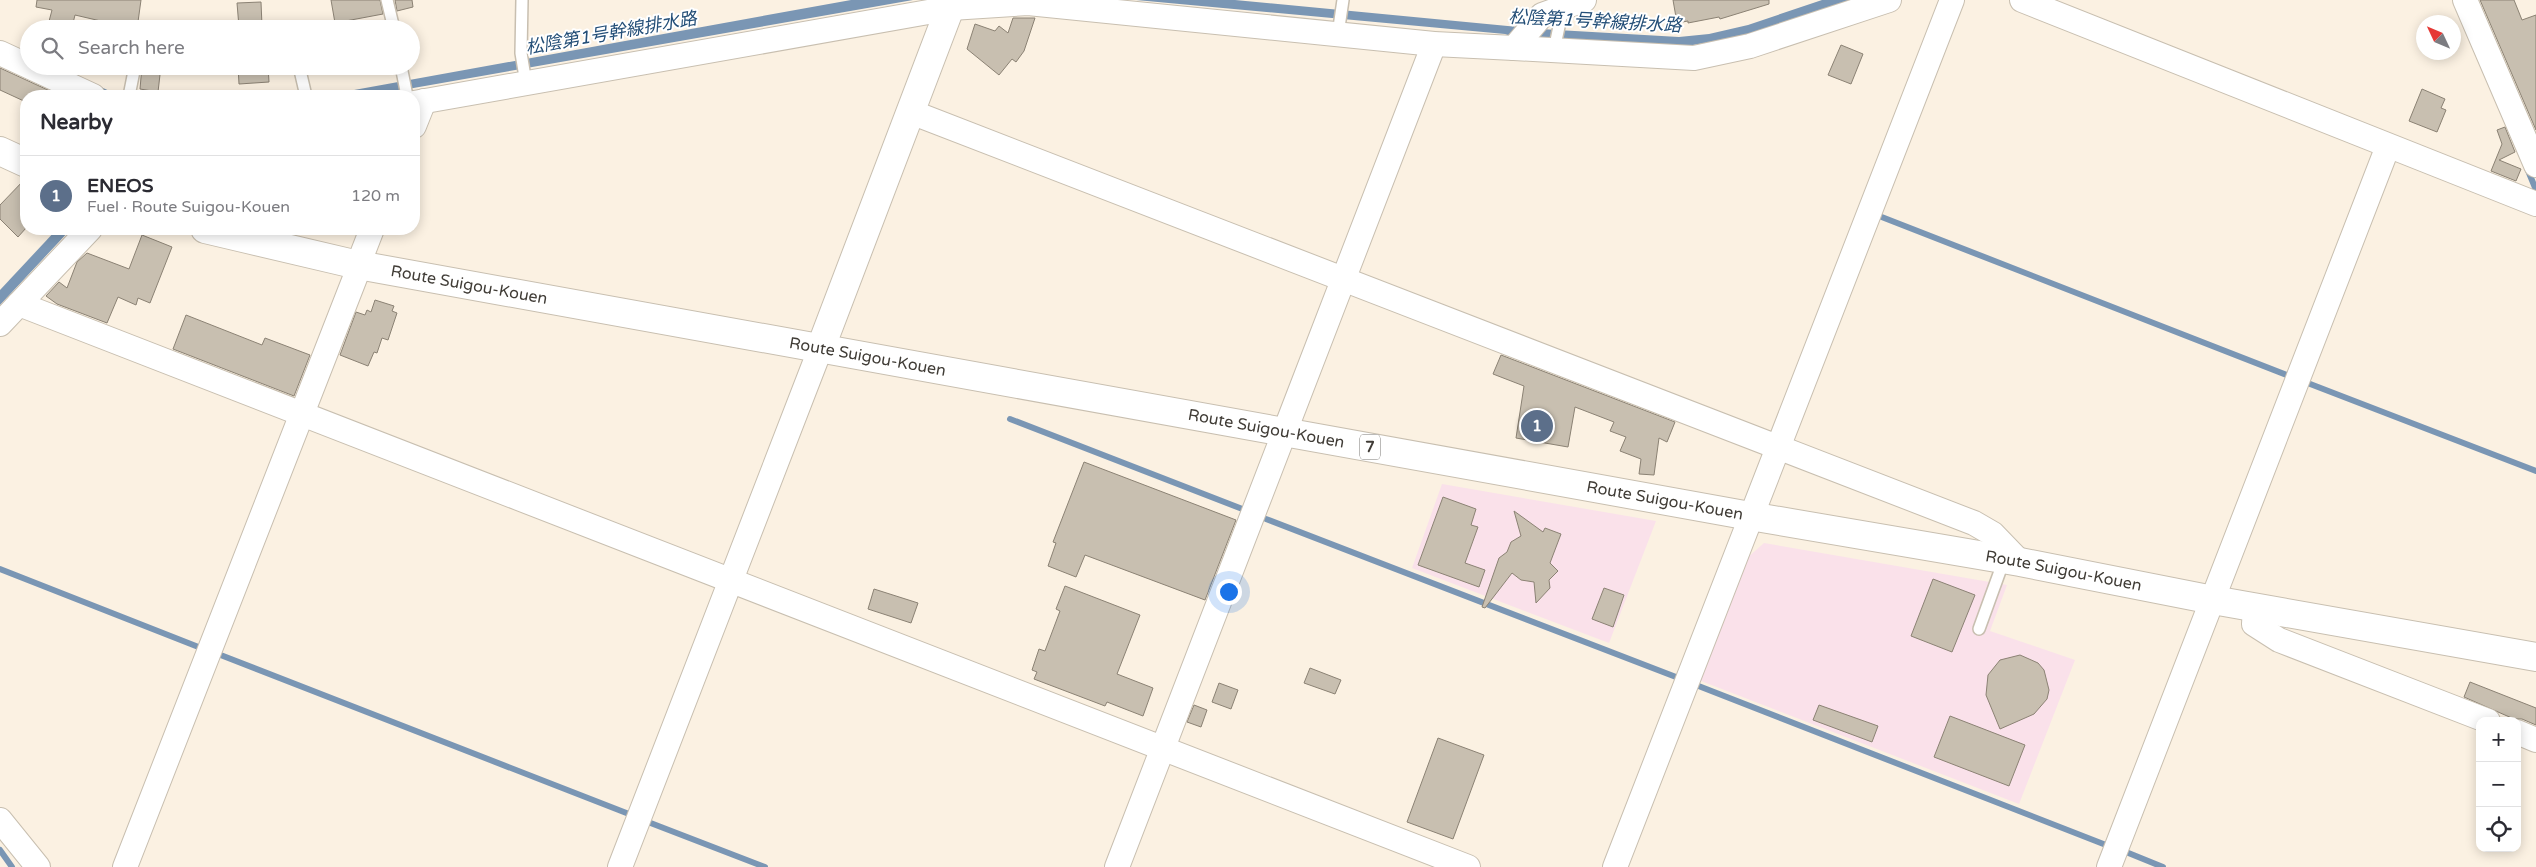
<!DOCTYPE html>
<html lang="en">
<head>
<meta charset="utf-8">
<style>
  :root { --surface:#fff; --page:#f7f7f7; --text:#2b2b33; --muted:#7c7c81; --line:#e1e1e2; --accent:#a33f0c }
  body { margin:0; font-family:"Varela Round","Noto Sans JP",sans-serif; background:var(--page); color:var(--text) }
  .controls { position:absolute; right:15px; bottom:15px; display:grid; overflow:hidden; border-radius:10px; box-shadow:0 2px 12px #0003 }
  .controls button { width:45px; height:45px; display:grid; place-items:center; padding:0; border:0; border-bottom:1px solid var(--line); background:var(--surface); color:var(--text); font:25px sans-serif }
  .compass { position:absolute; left:2416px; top:15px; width:45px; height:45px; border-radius:50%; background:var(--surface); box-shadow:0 2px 12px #0003; rotate:314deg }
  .you { position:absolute; left:1228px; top:591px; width:18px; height:18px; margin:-12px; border:4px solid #fff; border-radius:50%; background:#1a73e8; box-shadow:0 0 0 8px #1a73e833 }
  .badge { display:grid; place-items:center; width:32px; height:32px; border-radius:50%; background:var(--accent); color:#fff; font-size:16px; font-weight:700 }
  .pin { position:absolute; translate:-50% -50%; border:2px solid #fff; box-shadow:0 1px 5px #0006 }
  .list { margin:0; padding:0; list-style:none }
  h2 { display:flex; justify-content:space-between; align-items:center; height:65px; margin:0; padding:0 20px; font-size:21px }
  h2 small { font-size:16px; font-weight:400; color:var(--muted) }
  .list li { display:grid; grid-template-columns:32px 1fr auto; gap:15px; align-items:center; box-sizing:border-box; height:80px; padding:0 20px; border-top:1px solid var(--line) }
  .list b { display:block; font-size:19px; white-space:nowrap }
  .list p { margin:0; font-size:16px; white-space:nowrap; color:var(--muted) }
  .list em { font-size:16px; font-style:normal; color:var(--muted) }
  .icon { flex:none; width:28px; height:28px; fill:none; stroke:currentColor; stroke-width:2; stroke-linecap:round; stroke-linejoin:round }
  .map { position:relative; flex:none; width:2536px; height:867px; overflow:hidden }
  .search { position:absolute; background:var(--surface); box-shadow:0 2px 12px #0003; left:20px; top:20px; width:400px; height:55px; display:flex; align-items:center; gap:12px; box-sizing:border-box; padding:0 18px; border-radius:28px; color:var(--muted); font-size:19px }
  .panel { position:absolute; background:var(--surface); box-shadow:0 2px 12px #0003; left:20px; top:90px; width:400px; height:145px; border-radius:20px }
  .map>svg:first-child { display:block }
</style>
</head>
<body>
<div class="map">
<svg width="2536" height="867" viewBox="0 0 2536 867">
  <rect width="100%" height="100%" fill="#fbf1e2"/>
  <g fill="#fae1ea">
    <path d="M 1442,484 L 1656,521 L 1609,643 L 1412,568 Z"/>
    <path d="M 1764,543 L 2007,585 L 1990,631 L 2075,660 L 2019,804 L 1696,679 L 1747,558 Z"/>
  </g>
  <g fill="#7a96b4">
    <path d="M 851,0 L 913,0 L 368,96 L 321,96 Z"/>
    <path d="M 1136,0 L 1235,0 L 1540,29 L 1679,37 L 1709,34 L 1748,25 L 1822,0 L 1852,0 L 1745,36 L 1676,48 L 1512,37 L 1505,34 Z"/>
    <path d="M 57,229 L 71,229 L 0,305 L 0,290 Z"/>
  </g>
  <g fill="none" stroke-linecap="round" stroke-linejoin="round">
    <g stroke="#7a96b4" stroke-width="6">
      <path d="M 96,88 L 113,96"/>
      <path d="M 2527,168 L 2536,190"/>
      <path d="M 1874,214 L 2292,377"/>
      <path d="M 2305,382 L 2536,471"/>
      <path d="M 1010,419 L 1245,510"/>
      <path d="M 1266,519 L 1676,677"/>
      <path d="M 0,569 L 201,648"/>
      <path d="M 218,654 L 629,814"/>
      <path d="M 1696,685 L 2106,845"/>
      <path d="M 648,822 L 765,867"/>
      <path d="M 0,850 L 12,867"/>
      <path d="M 2126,852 L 2163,867"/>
    </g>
  </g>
  <g fill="#c8bfb0" stroke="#8b8274">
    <path d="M 37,0 L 141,0 L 137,29 L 104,29 L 105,22 L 75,15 L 73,23 L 66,21 L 64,29 L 47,29 L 52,10 L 36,7 Z"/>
    <path d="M 331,0 L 380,0 L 383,14 L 335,23 Z"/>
    <path d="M 395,0 L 412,0 L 413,7 L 397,11 Z"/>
    <path d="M 1673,0 L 1769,0 L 1769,4 L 1720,19 L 1719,17 L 1688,23 L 1688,21 L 1677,23 Z"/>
    <path d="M 2480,0 L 2514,0 L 2522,20 L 2536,15 L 2536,130 Z"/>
    <path d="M 261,2 L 262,26 L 239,27 L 237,3 Z"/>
    <path d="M 1013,18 L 1035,18 L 1024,51 L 1016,62 L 1012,59 L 999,75 L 967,49 L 975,24 L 995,31 L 999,26 L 1008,33 Z"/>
    <path d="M 1841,45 L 1863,54 L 1851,84 L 1828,75 Z"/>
    <path d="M 142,66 L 161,66 L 158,92 L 140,89 Z"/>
    <path d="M 238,66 L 268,66 L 269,82 L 239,84 Z"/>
    <path d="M 0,68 L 61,96 L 26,96 L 26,102 L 0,90 Z"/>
    <path d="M 2422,89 L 2445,99 L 2441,108 L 2446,110 L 2437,132 L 2409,121 Z"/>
    <path d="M 2505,127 L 2515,152 L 2499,160 L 2521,169 L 2516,181 L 2491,171 L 2502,144 L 2497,130 Z"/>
    <path d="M 26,178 L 26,228 L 18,237 L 0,219 L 0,205 Z"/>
    <path d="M 142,235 L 172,247 L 150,303 L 138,298 L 136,305 L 118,297 L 107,323 L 57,304 L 46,296 L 59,282 L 67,288 L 77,262 L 87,253 L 129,269 Z"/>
    <path d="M 375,300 L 394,306 L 392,311 L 397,313 L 388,340 L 382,338 L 377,353 L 374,352 L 368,366 L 340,355 L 356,312 L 365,315 L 367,310 L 371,312 Z"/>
    <path d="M 186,315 L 262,345 L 265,338 L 310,355 L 294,396 L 173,349 Z"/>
    <path d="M 1501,355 L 1675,422 L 1667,442 L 1659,438 L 1654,475 L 1639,474 L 1641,459 L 1620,451 L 1626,437 L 1610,431 L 1614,422 L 1575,407 L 1568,447 L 1516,438 L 1524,386 L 1493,374 Z"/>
    <path d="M 1084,462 L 1236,520 L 1205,600 L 1085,555 L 1076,577 L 1048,566 L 1056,543 L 1053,542 Z"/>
    <path d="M 1443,497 L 1476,509 L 1471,525 L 1478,527 L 1465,563 L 1485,570 L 1479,587 L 1418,565 Z"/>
    <path d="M 1514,511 L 1543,532 L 1545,528 L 1561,534 L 1550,563 L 1558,571 L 1549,580 L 1550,588 L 1536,603 L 1534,582 L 1521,580 L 1512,573 L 1485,608 L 1482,607 L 1499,558 L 1507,552 L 1511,542 L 1521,536 Z"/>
    <path d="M 1933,579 L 1975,595 L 1952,652 L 1911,636 Z"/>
    <path d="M 1065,586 L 1140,615 L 1117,674 L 1153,688 L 1143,716 L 1107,702 L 1105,706 L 1034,679 L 1037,672 L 1032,670 L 1039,649 L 1045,651 L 1060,611 L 1056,609 Z"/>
    <path d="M 1604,588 L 1624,595 L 1613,627 L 1592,619 Z"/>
    <path d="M 874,589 L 918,603 L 911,623 L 868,609 Z"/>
    <path d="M 2020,655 L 2038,663 L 2044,670 L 2049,690 L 2047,699 L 2034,714 L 2000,729 L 1986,695 L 1988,675 L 2000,660 Z"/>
    <path d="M 1310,668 L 1341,680 L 1335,694 L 1304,683 Z"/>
    <path d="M 2470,682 L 2536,708 L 2536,725 L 2522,719 L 2514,719 L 2464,697 Z"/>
    <path d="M 1219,683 L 1238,690 L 1231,709 L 1212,702 Z"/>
    <path d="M 1194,705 L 1207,710 L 1201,727 L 1187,722 Z"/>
    <path d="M 1819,705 L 1878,726 L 1872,742 L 1813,720 Z"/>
    <path d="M 1950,716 L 2025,745 L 2009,786 L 1934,757 Z"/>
    <path d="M 1438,738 L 1484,755 L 1453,839 L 1407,822 Z"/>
  </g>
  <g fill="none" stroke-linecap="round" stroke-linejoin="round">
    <defs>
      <g id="lane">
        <path d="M 387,0 L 394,29"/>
        <path d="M 522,0 L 521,53 L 526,83"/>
        <path d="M 1338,34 L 1343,0"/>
        <path d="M 1554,50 L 1563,8"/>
        <path d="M 299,66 L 306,96"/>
        <path d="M 401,66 L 407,96"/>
        <path d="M 129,96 L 135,66"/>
        <path d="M 1979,629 L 2004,560"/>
      </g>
      <g id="street">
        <path d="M 2022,0 L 2536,204"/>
        <path d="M 2465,0 L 2536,165"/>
        <path d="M 1514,48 L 1694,58 L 1750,46 L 1889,0"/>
        <path d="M 0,53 L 93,96"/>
        <path d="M 414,103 L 951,8 L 1028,3 L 1434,44 L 1514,48 L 1542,15 L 1584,0"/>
        <path d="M 911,112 L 1974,523 L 1993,534 L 2020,562"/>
        <path d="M 414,126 L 424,101"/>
        <path d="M 358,265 L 372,229"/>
        <path d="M 19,304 L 1468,867"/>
        <path d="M 0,324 L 90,229"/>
        <path d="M 2255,608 L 2254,624 L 2279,640 L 2488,721"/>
        <path d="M 2517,732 L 2536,740"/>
        <path d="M 0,820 L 38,867"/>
        <path d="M 125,867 L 360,265"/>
        <path d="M 620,867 L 821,347"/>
        <path d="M 1117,867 L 1434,44"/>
        <path d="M 1615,867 L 1952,0"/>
        <path d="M 2109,867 L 2388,146"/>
      </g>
      <path id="secondary" d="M 821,347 L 953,0"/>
      <g id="primary">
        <path d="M 0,151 L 26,163"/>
        <path id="s1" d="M 205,229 L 358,265 L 1750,516 L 2020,562 L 2213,600 L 2536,657"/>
      </g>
    </defs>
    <use href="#lane" stroke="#c8bfb0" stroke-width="14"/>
    <use href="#street" stroke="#c8bfb0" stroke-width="26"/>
    <use href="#secondary" stroke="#c8bfb0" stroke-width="30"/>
    <use href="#primary" stroke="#c8bfb0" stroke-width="30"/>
    <use href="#lane" stroke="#fff" stroke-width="11"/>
    <use href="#street" stroke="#fff" stroke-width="24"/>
    <use href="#secondary" stroke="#fff" stroke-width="28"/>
    <use href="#primary" stroke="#fff" stroke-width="28"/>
  </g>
  <g text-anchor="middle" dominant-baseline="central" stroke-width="4" stroke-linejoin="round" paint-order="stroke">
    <rect fill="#fff" stroke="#797672" stroke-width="1" x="1360" y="434.5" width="20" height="25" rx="4"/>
    <g font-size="15" font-weight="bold" fill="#403c36">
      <text x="1370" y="447">7</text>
    </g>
    <g font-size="16" fill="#403c36" stroke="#fff">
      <text stroke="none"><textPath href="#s1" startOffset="270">Route Suigou-Kouen</textPath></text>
      <text stroke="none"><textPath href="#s1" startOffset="675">Route Suigou-Kouen</textPath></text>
      <text stroke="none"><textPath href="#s1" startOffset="1080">Route Suigou-Kouen</textPath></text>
      <text stroke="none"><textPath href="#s1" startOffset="1485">Route Suigou-Kouen</textPath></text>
      <text stroke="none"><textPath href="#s1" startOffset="1890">Route Suigou-Kouen</textPath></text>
    </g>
    <g font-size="18" font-style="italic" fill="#234e77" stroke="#fff">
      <text transform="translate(1595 21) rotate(3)">松陰第1号幹線排水路</text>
      <text transform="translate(611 33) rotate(-10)">松陰第1号幹線排水路</text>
    </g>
  </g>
</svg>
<div class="controls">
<button>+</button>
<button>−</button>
<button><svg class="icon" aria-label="locate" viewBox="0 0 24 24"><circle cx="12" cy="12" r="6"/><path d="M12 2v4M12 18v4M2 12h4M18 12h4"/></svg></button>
</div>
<svg class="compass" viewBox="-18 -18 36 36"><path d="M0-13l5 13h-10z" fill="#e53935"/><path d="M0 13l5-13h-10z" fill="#7c7c81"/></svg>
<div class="you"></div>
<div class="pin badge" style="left:1537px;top:426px;background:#5c6f8a">1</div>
<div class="search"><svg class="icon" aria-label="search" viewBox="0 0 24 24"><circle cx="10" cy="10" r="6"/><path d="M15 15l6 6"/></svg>Search here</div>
<section class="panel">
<h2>Nearby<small></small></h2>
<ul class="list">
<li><span class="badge" style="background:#5c6f8a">1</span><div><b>ENEOS</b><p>Fuel · Route Suigou-Kouen</p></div><em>120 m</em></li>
</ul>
</section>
</div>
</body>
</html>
